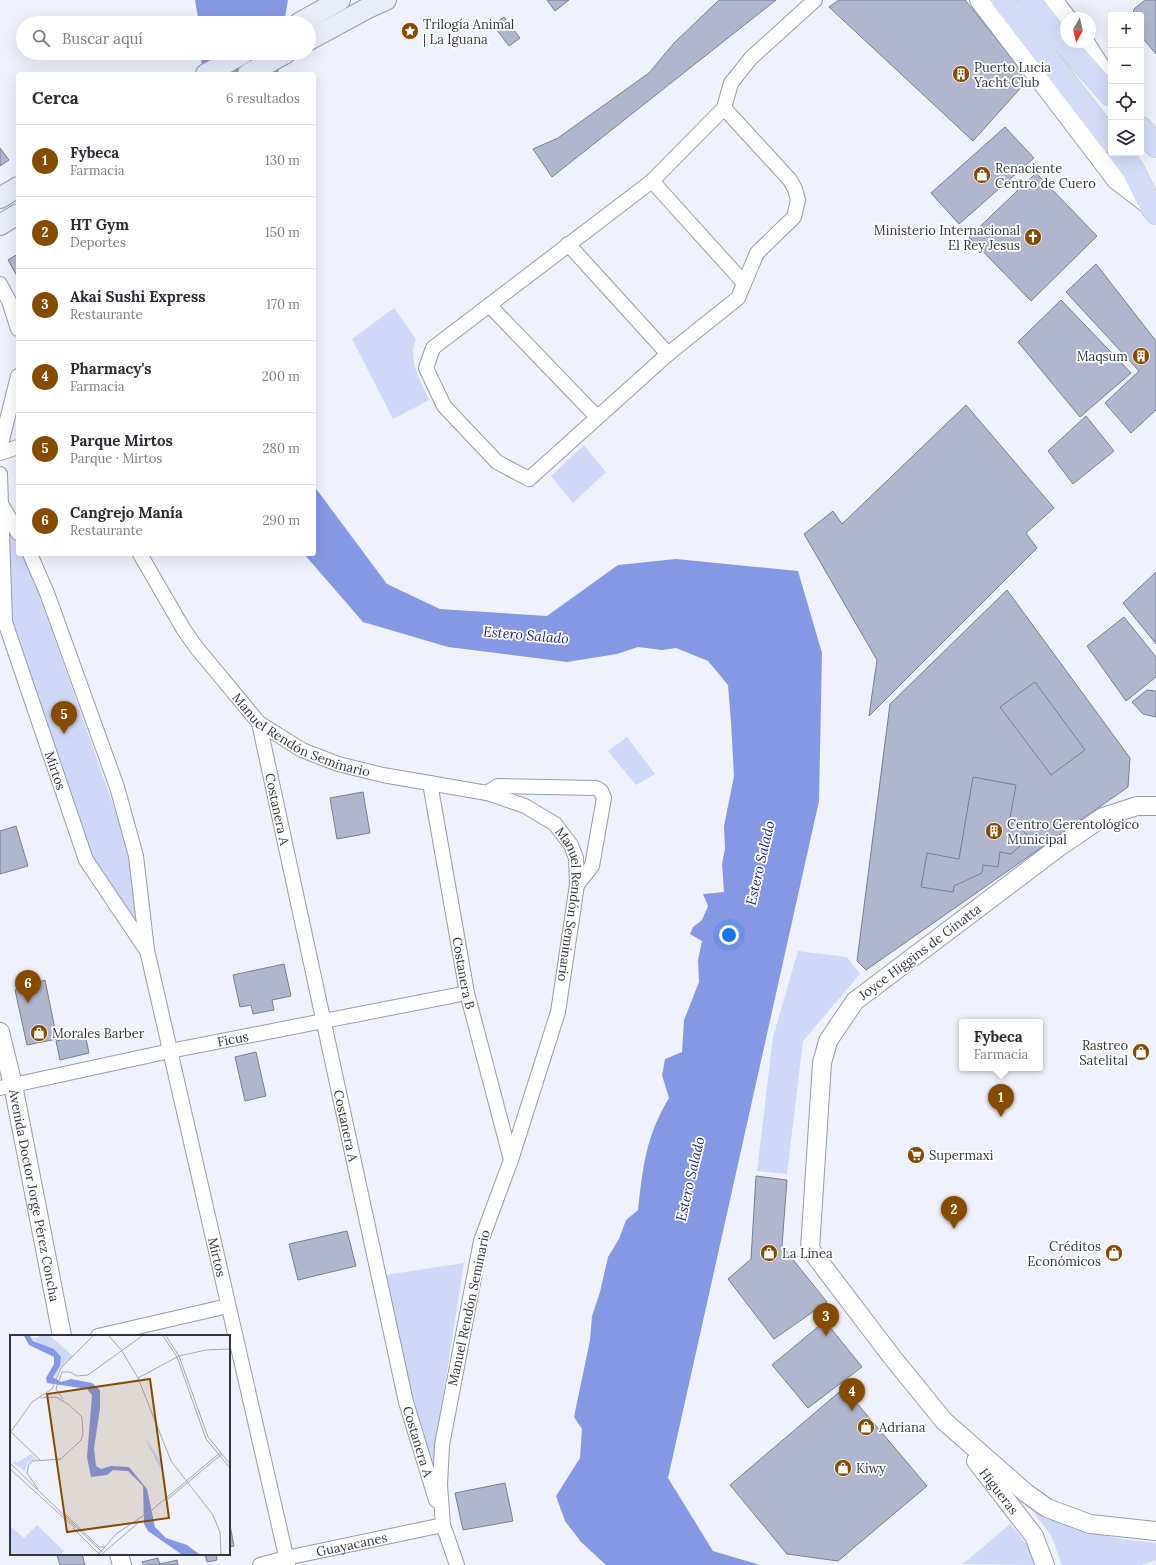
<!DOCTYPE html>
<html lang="es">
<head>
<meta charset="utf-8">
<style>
  :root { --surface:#fff; --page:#f7f7f7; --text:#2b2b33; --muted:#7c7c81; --line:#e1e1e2; --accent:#854b00 }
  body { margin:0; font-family:Lora,serif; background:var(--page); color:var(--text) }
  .controls { position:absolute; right:12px; top:12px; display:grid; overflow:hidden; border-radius:4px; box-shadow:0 4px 16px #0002 }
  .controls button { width:36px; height:36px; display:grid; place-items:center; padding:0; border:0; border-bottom:1px solid var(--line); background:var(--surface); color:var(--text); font:20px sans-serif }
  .compass { position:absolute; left:1060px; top:12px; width:36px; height:36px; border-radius:50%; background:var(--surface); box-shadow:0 4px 16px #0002; rotate:188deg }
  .you { position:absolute; left:729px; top:935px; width:14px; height:14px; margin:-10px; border:3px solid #fff; border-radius:50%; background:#1a73e8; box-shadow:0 0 0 6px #1a73e833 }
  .badge { display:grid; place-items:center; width:26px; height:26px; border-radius:50%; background:var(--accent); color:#fff; font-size:13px; font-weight:700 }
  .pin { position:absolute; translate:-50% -33px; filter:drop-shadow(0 1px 2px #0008) }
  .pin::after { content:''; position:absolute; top:21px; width:14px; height:12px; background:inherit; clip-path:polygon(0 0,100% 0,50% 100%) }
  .popup { position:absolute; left:959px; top:1019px; width:84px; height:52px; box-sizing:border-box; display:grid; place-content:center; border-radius:4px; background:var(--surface); filter:drop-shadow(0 1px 3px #0005); font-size:13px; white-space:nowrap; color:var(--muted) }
  .popup b { font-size:15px; color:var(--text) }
  .popup::after { content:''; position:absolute; left:50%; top:100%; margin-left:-8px; border:8px solid transparent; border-top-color:var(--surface) }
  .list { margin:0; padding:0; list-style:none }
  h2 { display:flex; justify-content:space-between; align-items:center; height:52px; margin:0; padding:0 16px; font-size:17px }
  h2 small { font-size:13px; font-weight:400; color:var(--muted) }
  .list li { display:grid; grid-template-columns:26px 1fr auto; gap:12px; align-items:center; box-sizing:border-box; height:72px; padding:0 16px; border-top:1px solid var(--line) }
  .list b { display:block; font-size:15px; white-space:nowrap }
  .list p { margin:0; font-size:13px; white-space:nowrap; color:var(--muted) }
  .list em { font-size:13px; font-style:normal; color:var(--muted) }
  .icon { flex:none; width:22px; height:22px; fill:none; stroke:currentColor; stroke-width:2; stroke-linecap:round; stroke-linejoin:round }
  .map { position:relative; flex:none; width:1156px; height:1565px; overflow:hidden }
  .search { position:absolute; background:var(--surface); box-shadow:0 4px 16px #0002; left:16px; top:16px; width:300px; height:44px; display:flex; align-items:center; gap:10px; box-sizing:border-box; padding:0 14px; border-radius:22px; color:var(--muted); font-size:15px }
  .panel { position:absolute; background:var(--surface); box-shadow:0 4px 16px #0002; left:16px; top:72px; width:300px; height:484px; border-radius:4px }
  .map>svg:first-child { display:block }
</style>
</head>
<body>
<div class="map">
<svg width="1156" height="1565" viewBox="0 0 1156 1565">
  <rect width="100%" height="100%" fill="#eff2fc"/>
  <g fill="#cfd8f7">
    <path d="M 394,308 L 416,339 C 407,360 421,380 429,400 L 393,419 L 352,339 Z"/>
    <path d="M 584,445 L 606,472 L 573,503 L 551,476 Z"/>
    <path d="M 0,513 L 18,537 L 18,554 L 25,554 L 125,839 L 147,950 L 87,860 L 0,629 Z"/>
    <path d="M 627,737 L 655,774 L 636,785 L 608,751 Z"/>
    <path d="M 798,951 L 847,957 L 860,974 L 803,1041 L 787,1174 L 757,1171 L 773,1037 Z"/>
    <path d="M 464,1263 L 430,1479 L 385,1275 Z"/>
    <path d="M 1030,1508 L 1076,1530 L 1128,1540 L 1156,1543 L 1156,1560 L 1141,1565 L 1062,1565 L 1051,1535 Z"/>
    <path d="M 1010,1524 L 1032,1551 L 1035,1565 L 963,1564 Z"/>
  </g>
  <g fill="#8698e3">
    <path d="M 195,0 L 288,0 L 284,23 L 199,23 Z"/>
    <path d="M 201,53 L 281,53 L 278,74 L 202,74 Z"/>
    <path d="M 314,486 L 387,584 L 440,609 L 547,616 L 618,565 L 676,559 L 798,571 L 822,653 L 819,801 L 668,1478 L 713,1551 L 760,1565 L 606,1565 L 581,1542 L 565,1521 L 556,1496 L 580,1458 L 582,1429 L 574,1417 L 590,1340 L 592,1316 L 600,1292 L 608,1257 L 619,1239 L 626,1220 L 638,1210 C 643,1166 646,1136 669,1098 L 662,1075 L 665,1059 L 682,1052 L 684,1020 L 699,982 L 698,960 L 702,941 L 690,934 L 693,927 L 702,920 L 708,906 L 703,894 L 724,892 L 722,864 L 725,849 L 724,826 L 734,776 L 731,722 L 728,685 L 708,661 L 676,648 L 662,650 L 638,647 L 617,654 L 567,662 L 448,647 L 363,622 L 304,554 L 314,554 Z"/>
  </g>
  <g fill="#afb6ce" stroke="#777d94">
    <path d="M 547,0 L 569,0 L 555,11 Z"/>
    <path d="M 719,0 L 776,0 L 552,177 L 533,149 L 558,138 L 649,73 L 674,43 Z"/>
    <path d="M 839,0 L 965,0 L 1016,63 L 1025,83 L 973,141 L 829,7 Z"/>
    <path d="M 1145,0 L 1156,0 L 1156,54 L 1141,36 L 1141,15 L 1133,15 L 1134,9 Z"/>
    <path d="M 504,17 L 520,38 L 509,46 L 493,25 Z"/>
    <path d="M 1005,127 L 1034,158 L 959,224 L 931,193 Z"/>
    <path d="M 0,148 L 9,160 L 0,166 Z"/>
    <path d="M 1036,173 L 1097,236 L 1031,301 L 969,237 Z"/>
    <path d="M 18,254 L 18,278 L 8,260 Z"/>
    <path d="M 1096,264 L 1156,341 L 1156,410 L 1131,433 L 1105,403 L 1139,371 L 1066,292 Z"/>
    <path d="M 1061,300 L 1131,373 L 1080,417 L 1018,342 Z"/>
    <path d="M 966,405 L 1054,508 L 1026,533 L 1037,548 L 869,716 L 877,660 L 804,534 L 833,511 L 842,524 Z"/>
    <path d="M 1086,416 L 1114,451 L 1073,484 L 1048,451 Z"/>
    <path d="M 1156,572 L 1156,644 L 1123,603 Z"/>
    <path d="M 1007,590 L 1130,758 L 1128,787 L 866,970 L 857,961 L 890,704 Z"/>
    <path d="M 1124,617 L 1156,657 L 1156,677 L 1126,701 L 1087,646 Z"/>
    <path d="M 1035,682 L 1085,750 L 1051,775 L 1000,707 Z"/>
    <path d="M 1147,690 L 1156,691 L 1156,717 L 1143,714 L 1132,702 Z"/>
    <path d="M 973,777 L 1016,785 L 1009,823 L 1018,824 L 1029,838 L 1011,854 L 1000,852 L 998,867 L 983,865 L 982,873 L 954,886 L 953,892 L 921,887 L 927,853 L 959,859 Z"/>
    <path d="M 363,792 L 370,833 L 337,839 L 330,798 Z"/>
    <path d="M 16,826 L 28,866 L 0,874 L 0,831 Z"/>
    <path d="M 284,964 L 291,996 L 272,1000 L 274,1010 L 253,1014 L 251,1005 L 240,1007 L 233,975 Z"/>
    <path d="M 45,980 L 57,1039 L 27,1045 L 15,990 Z"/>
    <path d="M 85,1034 L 89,1053 L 60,1060 L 56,1041 Z"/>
    <path d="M 256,1052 L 266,1096 L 245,1101 L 235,1057 Z"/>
    <path d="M 756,1176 L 787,1180 L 782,1246 L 827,1302 L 774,1339 L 728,1279 L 751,1259 Z"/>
    <path d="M 347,1231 L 356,1266 L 298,1280 L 289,1244 Z"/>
    <path d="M 825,1321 L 862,1367 L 808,1408 L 772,1365 Z"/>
    <path d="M 844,1388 L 927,1486 L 838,1561 L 787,1554 L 730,1485 Z"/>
    <path d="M 505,1483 L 513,1521 L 463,1530 L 455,1493 Z"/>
    <path d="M 229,1520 L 234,1546 L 229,1547 Z"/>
    <path d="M 62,1554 L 82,1554 L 85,1565 L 60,1565 L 57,1555 Z"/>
    <path d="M 205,1554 L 216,1554 L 217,1560 L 207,1562 Z"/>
    <path d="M 158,1558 L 160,1565 L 143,1565 L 142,1562 Z"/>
    <path d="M 177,1560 L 178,1565 L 160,1565 L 160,1564 Z"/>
  </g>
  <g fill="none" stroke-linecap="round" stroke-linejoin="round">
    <defs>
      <g id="minor">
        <path d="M 724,108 L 790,180 L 795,189 L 798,200 L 794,217 L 757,253 L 738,298 L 668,354 L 529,479 L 497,462 L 444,406 L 426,368 L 433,348 L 652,181 L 724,108 L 731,83 L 751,58 L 815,0"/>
        <path d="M 652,181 L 744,283"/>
        <path d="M 568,244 L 668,354"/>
        <path d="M 0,284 L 9,301 L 18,329"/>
        <path d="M 489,305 L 597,417"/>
        <path d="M 0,448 L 18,376"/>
        <path d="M 0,453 L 18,447"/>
        <path id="s1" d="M 0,474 L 5,622 L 86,860 L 145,948"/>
        <path d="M 3,507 L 18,533"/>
        <path id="s2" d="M 30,554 L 47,593 L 117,787 L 136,856 L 147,950 L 288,1565"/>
        <path id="s3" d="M 140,554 L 184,630 L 196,647 L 259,723 L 302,750 L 338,764 L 383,775 L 487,793 L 525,806 L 555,824 L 571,845 L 576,858 L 577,885 L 558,1012 L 511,1160 L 481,1241 L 442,1445 L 440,1485 L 443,1525 L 457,1565"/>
        <path id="s4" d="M 259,723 L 406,1402 L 436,1500"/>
        <path id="s5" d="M 430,783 L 467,993 L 511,1160"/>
        <path d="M 487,793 L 498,786 L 596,788 L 601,791 L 604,798 L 592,866 L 577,885"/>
        <path id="s6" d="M 0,1088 L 170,1051 L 467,993"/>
        <path d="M 98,1336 L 228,1306"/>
        <path id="s7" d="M 260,1565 L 286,1558 L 443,1525"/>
      </g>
      <g id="tertiary">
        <path d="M 979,0 L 1116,180 L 1150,206"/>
        <path d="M 1053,0 L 1067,18"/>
        <path d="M 1085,42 L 1111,83"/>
        <path d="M 1156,806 L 1137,806 L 1103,817 L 1059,847 L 855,1001 L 828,1041 L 822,1063 L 810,1249 L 892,1357 L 944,1421 L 1026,1493 L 1047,1508 L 1090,1524 L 1156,1531"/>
        <path id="s8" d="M 0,1032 L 13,1085 L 62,1336"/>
        <path id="s9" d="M 976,1461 L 1034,1536 L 1045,1565"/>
        <path d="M 119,1554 L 122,1565"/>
      </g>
      <g id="secondary">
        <path d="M 299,23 L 340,0"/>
        <path d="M 309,40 L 366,9 L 386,0"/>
        <path d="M 206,74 L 244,53"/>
        <path d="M 248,74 L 286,53"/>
        <path d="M 0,198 L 18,187"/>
        <path d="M 0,225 L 18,214"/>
      </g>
      <g id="primary">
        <path d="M 1003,0 L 1111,141"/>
        <path d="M 1030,0 L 1058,36 L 1111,95"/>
        <path d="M 1141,128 L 1156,146"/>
        <path d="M 1120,153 L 1133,170 L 1151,206 L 1156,213"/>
      </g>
    </defs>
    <use href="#minor" stroke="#949bb2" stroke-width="16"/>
    <use href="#tertiary" stroke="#949bb2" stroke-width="20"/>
    <use href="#secondary" stroke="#949bb2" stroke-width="22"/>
    <use href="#primary" stroke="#cecfd1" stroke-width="24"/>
    <use href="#minor" stroke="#fff" stroke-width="14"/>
    <use href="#tertiary" stroke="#fff" stroke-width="18"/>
    <use href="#secondary" stroke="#e9edfb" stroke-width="20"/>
    <use href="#primary" stroke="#d3dbf7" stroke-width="22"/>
  </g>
  <defs>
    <symbol id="sight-disc" viewBox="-11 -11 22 22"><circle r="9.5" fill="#854b00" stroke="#fff"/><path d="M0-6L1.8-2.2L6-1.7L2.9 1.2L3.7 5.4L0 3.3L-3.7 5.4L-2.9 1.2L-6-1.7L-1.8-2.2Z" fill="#fff"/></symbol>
    <symbol id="building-disc" viewBox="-11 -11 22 22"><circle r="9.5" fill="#854b00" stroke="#fff"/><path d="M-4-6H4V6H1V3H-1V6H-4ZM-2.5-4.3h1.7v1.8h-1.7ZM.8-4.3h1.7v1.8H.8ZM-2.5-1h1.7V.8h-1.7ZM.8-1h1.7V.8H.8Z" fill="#fff"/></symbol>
    <symbol id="shop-disc" viewBox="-11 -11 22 22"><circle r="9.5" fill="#854b00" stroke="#fff"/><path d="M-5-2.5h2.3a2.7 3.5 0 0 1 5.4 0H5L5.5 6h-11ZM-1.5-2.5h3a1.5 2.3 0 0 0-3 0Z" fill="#fff"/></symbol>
    <symbol id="church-disc" viewBox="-11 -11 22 22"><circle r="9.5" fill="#854b00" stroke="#fff"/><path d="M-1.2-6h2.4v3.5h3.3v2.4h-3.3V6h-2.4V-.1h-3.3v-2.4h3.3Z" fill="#fff"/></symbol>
    <symbol id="supermarket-disc" viewBox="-11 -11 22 22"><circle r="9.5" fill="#854b00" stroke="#fff"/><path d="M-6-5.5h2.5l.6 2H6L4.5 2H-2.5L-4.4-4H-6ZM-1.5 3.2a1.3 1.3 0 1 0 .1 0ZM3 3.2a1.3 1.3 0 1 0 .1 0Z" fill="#fff"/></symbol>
  </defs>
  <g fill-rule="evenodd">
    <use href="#sight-disc" x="400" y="21" width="20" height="20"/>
    <use href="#building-disc" x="951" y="64" width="20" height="20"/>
    <use href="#shop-disc" x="972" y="165" width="20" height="20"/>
    <use href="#church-disc" x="1023" y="227" width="20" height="20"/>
    <use href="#building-disc" x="1131" y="346" width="20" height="20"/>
    <use href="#building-disc" x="984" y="821" width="20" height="20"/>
    <use href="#shop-disc" x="29" y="1023" width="20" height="20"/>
    <use href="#shop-disc" x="1131" y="1042" width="20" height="20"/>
    <use href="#supermarket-disc" x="906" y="1145" width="20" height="20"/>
    <use href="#shop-disc" x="759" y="1243" width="20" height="20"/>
    <use href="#shop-disc" x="1104" y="1243" width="20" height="20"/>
    <use href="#shop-disc" x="856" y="1417" width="20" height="20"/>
    <use href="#shop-disc" x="833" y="1458" width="20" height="20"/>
  </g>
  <g text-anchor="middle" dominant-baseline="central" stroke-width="3.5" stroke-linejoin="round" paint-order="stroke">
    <g font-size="13" fill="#32353f" stroke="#fff" text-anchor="start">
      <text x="423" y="24">Trilogía Animal<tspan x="423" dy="15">| La Iguana</tspan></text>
      <text x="974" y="67">Puerto Lucia<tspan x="974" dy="15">Yacht Club</tspan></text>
      <text x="995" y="168">Renaciente<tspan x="995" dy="15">Centro de Cuero</tspan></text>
      <text x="1020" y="230" text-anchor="end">Ministerio Internacional<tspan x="1020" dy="15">El Rey Jesus</tspan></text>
      <text x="1128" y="356" text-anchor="end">Maqsum</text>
      <text x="1007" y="824">Centro Gerentológico<tspan x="1007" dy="15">Municipal</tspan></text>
      <text x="52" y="1033">Morales Barber</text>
      <text x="1128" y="1045" text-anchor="end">Rastreo<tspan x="1128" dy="15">Satelital</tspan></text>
      <text x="929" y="1155">Supermaxi</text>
      <text x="1101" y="1246" text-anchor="end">Créditos<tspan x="1101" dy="15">Económicos</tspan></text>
      <text x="782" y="1253">La Línea</text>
      <text x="879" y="1427">Adriana</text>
      <text x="856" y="1468">Kiwy</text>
    </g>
    <g font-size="13" fill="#32353f" stroke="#fff">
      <text stroke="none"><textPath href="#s3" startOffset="250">Manuel Rendón Seminario</textPath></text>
      <text stroke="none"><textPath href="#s1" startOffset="305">Mirtos</textPath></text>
      <text stroke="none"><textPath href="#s4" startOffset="88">Costanera A</textPath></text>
      <text stroke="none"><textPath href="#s3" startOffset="609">Manuel Rendón Seminario</textPath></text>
      <text transform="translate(920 952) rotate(-37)">Joyce Higgins de Ginatta</text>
      <text stroke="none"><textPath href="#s5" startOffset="193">Costanera B</textPath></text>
      <text stroke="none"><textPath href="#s6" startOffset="238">Ficus</textPath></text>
      <text stroke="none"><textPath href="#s4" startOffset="412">Costanera A</textPath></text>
      <text stroke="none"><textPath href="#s8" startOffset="167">Avenida Doctor Jorge Pérez Concha</textPath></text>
      <text stroke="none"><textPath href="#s2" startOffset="730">Mirtos</textPath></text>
      <text transform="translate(469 1308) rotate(-78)">Manuel Rendón Seminario</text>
      <text stroke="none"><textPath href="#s4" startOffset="736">Costanera A</textPath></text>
      <text stroke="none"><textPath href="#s9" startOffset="38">Higueras</textPath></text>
      <text stroke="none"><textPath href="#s7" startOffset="94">Guayacanes</textPath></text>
    </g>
    <g font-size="14" font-style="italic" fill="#20267b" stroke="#fff">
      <text transform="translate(526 635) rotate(5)">Estero Salado</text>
      <text transform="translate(760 863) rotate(-77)">Estero Salado</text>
      <text transform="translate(690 1179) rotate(-77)">Estero Salado</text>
    </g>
  </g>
  <g transform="translate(10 1335)">
    <rect width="220" height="220" fill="#eff2fc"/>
    <path d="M 29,1 L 40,1 L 63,21 L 49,34 L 46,43 L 43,39 L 50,31 L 51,22 L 21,3 L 27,3 ZM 134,101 L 151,127 L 153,138 L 138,110 ZM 21,119 L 28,125 L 18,127 L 15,136 L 2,127 L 8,127 ZM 27,190 L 54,216 L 51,219 L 0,219 L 0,191 L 14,203 Z" fill="#cfd8f7"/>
    <path d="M 14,1 L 20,1 L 23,6 L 44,14 L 51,22 L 50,31 L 43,42 L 51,47 L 61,44 L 82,48 L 90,55 L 90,74 L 84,113 L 86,131 L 91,134 L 101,131 L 119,132 L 137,154 L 145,192 L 156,203 L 177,210 L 189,219 L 171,219 L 138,196 L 134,189 L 133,151 L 118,136 L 103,135 L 97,140 L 81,142 L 77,122 L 82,60 L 77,54 L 37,48 L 36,43 L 44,29 L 44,22 L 19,10 Z" fill="#8698e3"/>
    <path fill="none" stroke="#a3a6b0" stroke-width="1" d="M 99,1 L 112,16 L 128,43 L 161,126 L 203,180 L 210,197 L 211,219M 153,1 L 167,22 L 196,104 L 220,133M 156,1 L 169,21 L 198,102 L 220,129M 128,43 L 169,21 L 196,15 L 220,14M 53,64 L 46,54 L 52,37 L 60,37 L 67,41 L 78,40 L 132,1M 1,97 L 30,125M 0,98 L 22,67 L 42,54 L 51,33 L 83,1M 0,128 L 92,217M 0,134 L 65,193M 28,154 L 17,138 L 19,129 L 23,126 L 51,124 L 71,105 L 73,99 L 72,82 L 58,69 L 46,62 L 30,63M 158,164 L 212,119M 55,179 L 89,212 L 95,212M 63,193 L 89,219M 89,219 L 106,199 L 143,174 L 211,117M 92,219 L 128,188"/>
    <path fill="#854b00" fill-opacity="0.15" stroke="#854b00" stroke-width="2" d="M 140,44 L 159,183 L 57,197 L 37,59 Z"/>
    <rect width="220" height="220" fill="none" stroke="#32353f" stroke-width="2"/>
  </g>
</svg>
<div class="controls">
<button>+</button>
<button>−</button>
<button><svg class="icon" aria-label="locate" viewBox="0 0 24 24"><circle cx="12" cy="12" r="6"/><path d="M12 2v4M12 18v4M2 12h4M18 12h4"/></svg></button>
<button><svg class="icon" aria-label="layers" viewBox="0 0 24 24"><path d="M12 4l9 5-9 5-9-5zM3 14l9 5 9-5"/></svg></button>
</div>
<svg class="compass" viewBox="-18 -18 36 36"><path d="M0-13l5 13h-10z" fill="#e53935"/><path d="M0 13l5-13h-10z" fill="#7c7c81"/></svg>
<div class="you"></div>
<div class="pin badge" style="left:1001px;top:1117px">1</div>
<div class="popup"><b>Fybeca</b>Farmacia</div>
<div class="pin badge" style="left:954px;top:1229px">2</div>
<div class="pin badge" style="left:826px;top:1336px">3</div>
<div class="pin badge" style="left:852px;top:1411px">4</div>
<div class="pin badge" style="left:64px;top:734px">5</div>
<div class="pin badge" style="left:28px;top:1003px">6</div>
<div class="search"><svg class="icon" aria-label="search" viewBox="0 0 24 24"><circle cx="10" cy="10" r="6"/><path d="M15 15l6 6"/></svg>Buscar aquí</div>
<section class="panel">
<h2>Cerca<small>6 resultados</small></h2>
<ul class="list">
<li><span class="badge">1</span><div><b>Fybeca</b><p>Farmacia</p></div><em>130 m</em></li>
<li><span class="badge">2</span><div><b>HT Gym</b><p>Deportes</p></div><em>150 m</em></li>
<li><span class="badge">3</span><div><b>Akai Sushi Express</b><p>Restaurante</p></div><em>170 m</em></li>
<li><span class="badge">4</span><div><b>Pharmacy's</b><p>Farmacia</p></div><em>200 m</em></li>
<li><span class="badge">5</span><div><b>Parque Mirtos</b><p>Parque · Mirtos</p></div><em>280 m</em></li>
<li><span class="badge">6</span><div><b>Cangrejo Manía</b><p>Restaurante</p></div><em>290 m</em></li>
</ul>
</section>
</div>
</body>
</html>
